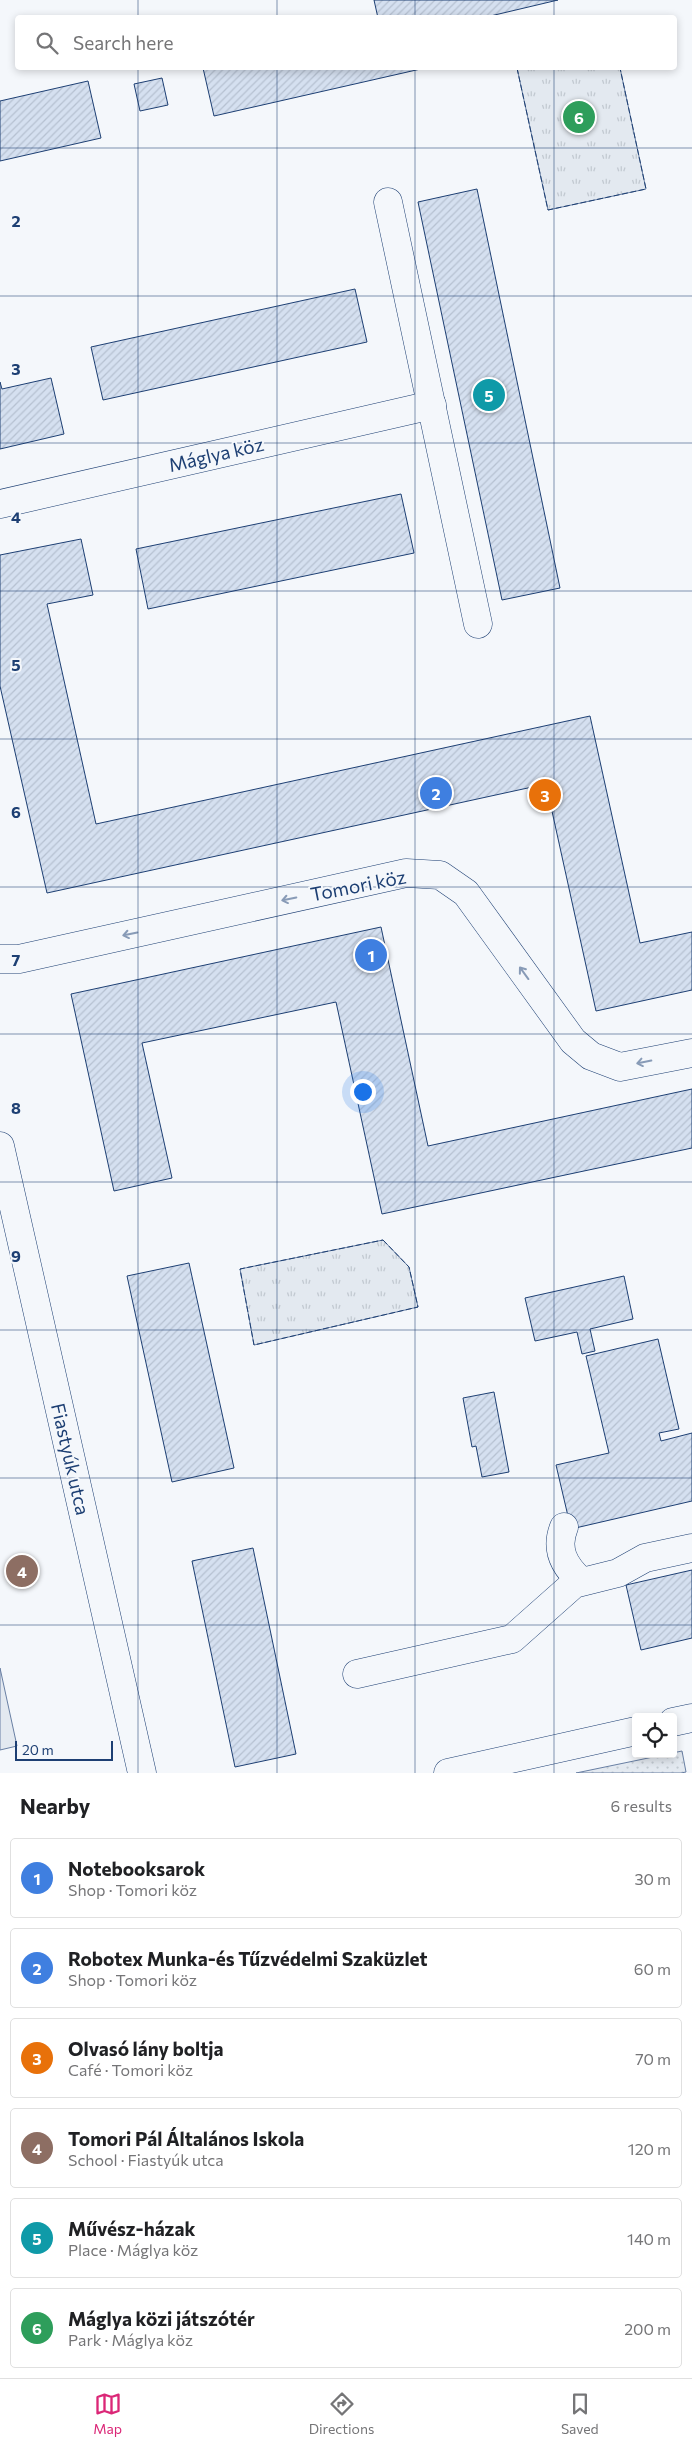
<!DOCTYPE html>
<html lang="en">
<head>
<meta charset="utf-8">
<style>
  :root { --surface:#fff; --page:#f2f2f2; --text:#202124; --muted:#757577; --line:#e0e0e0; --accent:#db2777 }
  body { margin:0; font-family:Commissioner,sans-serif; background:var(--page); color:var(--text) }
  .controls { position:absolute; right:15px; bottom:15px; display:grid; overflow:hidden; border-radius:5px; box-shadow:0 2px 8px #0003 }
  .controls button { width:45px; height:45px; display:grid; place-items:center; padding:0; border:0; border-bottom:1px solid var(--line); background:var(--surface); color:var(--text); font:25px sans-serif }
  .scale { position:absolute; left:15px; bottom:12px; width:98px; box-sizing:border-box; padding-left:5px; border:2px solid #1d3f73; border-top:0; font-size:14px; line-height:18px; white-space:nowrap; color:#1d3f73; -webkit-text-stroke:4px #f4f7fb; paint-order:stroke }
  .you { position:absolute; left:362px; top:1091px; width:18px; height:18px; margin:-12px; border:4px solid #fff; border-radius:50%; background:#1a73e8; box-shadow:0 0 0 8px #1a73e833 }
  .badge { display:grid; place-items:center; width:32px; height:32px; border-radius:50%; background:var(--accent); color:#fff; font-size:16px; font-weight:700 }
  .pin { position:absolute; translate:-50% -50%; border:2px solid #fff; box-shadow:0 1px 5px #0006 }
  .list { margin:0; padding:0; list-style:none }
  h2 { display:flex; justify-content:space-between; align-items:center; height:65px; margin:0; padding:0 20px; font-size:21px }
  h2 small { font-size:16px; font-weight:400; color:var(--muted) }
  .list li { display:grid; grid-template-columns:32px 1fr auto; gap:15px; align-items:center; box-sizing:border-box; height:80px; margin:0 10px 10px; padding:0 10px; border:1px solid var(--line); border-radius:5px }
  .list b { display:block; font-size:19px; white-space:nowrap }
  .list p { margin:0; font-size:16px; white-space:nowrap; color:var(--muted) }
  .list em { font-size:16px; font-style:normal; color:var(--muted) }
  .icon { flex:none; width:28px; height:28px; fill:none; stroke:currentColor; stroke-width:2; stroke-linecap:round; stroke-linejoin:round }
  .map { position:relative; flex:none; width:692px; height:1773px; overflow:hidden }
  .search { position:absolute; background:var(--surface); box-shadow:0 2px 8px #0003; left:15px; right:15px; top:15px; height:55px; display:flex; align-items:center; gap:12px; box-sizing:border-box; padding:0 18px; border-radius:5px; color:var(--muted); font-size:19px }
  .sheet { height:605px; background:var(--surface) }
  nav { display:flex; justify-content:space-around; align-items:center; box-sizing:border-box; height:70px; border-top:1px solid var(--line); background:var(--surface); font-size:14px; color:var(--muted) }
  nav a { display:grid; justify-items:center; gap:2px }
  nav .on { color:var(--accent) }
  .map>svg:first-child { display:block }
</style>
</head>
<body>
<div class="map">
<svg width="692" height="1773" viewBox="0 0 692 1773">
  <defs>
    <pattern id="grass-dots" width="8" height="8" patternUnits="userSpaceOnUse" patternTransform="scale(1.25)"><rect width="8" height="8" fill="#e3e9f0"/><path d="M2 2h.1M6 6h.1" fill="none" stroke="#c2c9d1" stroke-width="1.8" stroke-linecap="round"/></pattern>
    <pattern id="park-tufts" width="24" height="20" patternUnits="userSpaceOnUse" patternTransform="scale(1.25)"><rect width="24" height="20" fill="#e3e9f0"/><path d="M3 7l-1-3M5 7V3M7 7l1-3M15 17l-1-3M17 17v-4M19 17l1-3" fill="none" stroke="#c2c9d1"/></pattern>
    <pattern id="building-hatch" width="6" height="6" patternUnits="userSpaceOnUse" patternTransform="scale(1.25)"><rect width="6" height="6" fill="#d5e0f0"/><path d="M-1 1l2-2M0 6l6-6M5 7l2-2" fill="none" stroke="#b6c1d1"/></pattern>
  </defs>
  <rect width="100%" height="100%" fill="#f4f7fb"/>
  <path fill="url(#grass-dots)" stroke="#687fa3" d="M 682,1751 L 686,1772 L 681,1773 L 576,1773 Z"/>
  <g fill="url(#park-tufts)" stroke="#687fa3">
    <path d="M 517,68 L 620,68 L 646,189 L 548,210 Z"/>
    <path d="M 383,1240 L 409,1267 L 418,1307 L 254,1345 L 240,1269 Z"/>
  </g>
  <path fill="#e3e9f0" stroke="#687fa3" d="M 0,1668 L 17,1746 L 0,1750 Z"/>
  <g fill="url(#building-hatch)" stroke="#1d3f73">
    <path d="M 374,0 L 558,0 L 482,18 L 378,18 Z"/>
    <path d="M 203,68 L 425,68 L 214,116 Z"/>
    <path d="M 162,78 L 168,105 L 140,111 L 134,84 Z"/>
    <path d="M 88,81 L 101,138 L 0,161 L 0,101 Z"/>
    <path d="M 477,189 L 560,588 L 502,600 L 418,202 Z"/>
    <path d="M 355,289 L 367,342 L 103,400 L 91,347 Z"/>
    <path d="M 51,378 L 64,434 L 0,449 L 0,382 L 2,389 Z"/>
    <path d="M 401,494 L 414,553 L 148,609 L 136,549 Z"/>
    <path d="M 81,539 L 93,595 L 47,604 L 96,824 L 590,716 L 640,943 L 692,932 L 692,990 L 596,1011 L 546,784 L 47,893 L 0,686 L 0,555 Z"/>
    <path d="M 381,927 L 428,1146 L 692,1089 L 692,1148 L 382,1214 L 336,1002 L 142,1043 L 172,1178 L 114,1191 L 71,994 Z"/>
    <path d="M 189,1263 L 234,1468 L 172,1482 L 127,1276 Z"/>
    <path d="M 624,1276 L 633,1319 L 590,1329 L 595,1351 L 582,1354 L 577,1332 L 535,1341 L 525,1298 Z"/>
    <path d="M 658,1339 L 679,1429 L 659,1433 L 661,1441 L 692,1433 L 692,1501 L 571,1529 L 556,1465 L 609,1453 L 586,1356 Z"/>
    <path d="M 494,1392 L 509,1472 L 482,1477 L 476,1446 L 472,1447 L 463,1398 Z"/>
    <path d="M 253,1548 L 296,1754 L 235,1767 L 192,1561 Z"/>
    <path d="M 692,1570 L 692,1638 L 641,1650 L 626,1585 Z"/>
  </g>
  <g fill="none" stroke-linecap="round" stroke-linejoin="round">
    <defs>
      <g id="minor">
        <path d="M 388,202 L 478,624"/>
        <path d="M 0,504 L 432,405"/>
        <path d="M 0,959 L 19,959 L 406,873 L 440,875 L 466,893 L 573,1041 L 591,1056 L 620,1067 L 692,1053"/>
        <path d="M 0,1146 L 142,1773"/>
        <path d="M 564,1527 C 555,1549 564,1566 581,1581"/>
        <path d="M 357,1674 L 512,1639 L 574,1584 L 618,1573 L 645,1558 L 692,1548"/>
        <path d="M 673,1722 L 692,1718"/>
        <path d="M 448,1773 L 636,1731"/>
      </g>
    </defs>
    <use href="#minor" stroke="#1d3f73" stroke-width="29"/>
    <use href="#minor" stroke="#f4f7fb" stroke-width="28"/>
    <g stroke="#1d3f73" stroke-width="1" stroke-dasharray="6 2.5" stroke-linecap="butt">
      <path d="M 517,68 L 548,210 L 646,189 L 620,68"/>
      <path d="M 383,1240 L 409,1267 L 418,1307 L 254,1345 L 240,1269 Z"/>
    </g>
  </g>
  <defs><path id="oneway-shaft" d="M-6 0H5M1.5-3L5.5 0L1.5 3" fill="none" stroke-width="1.6" stroke-linecap="round" stroke-linejoin="round" transform="scale(1.25)"/></defs>
  <g stroke="#889bb7">
    <use href="#oneway-shaft" transform="translate(289 899) rotate(168)"/>
    <use href="#oneway-shaft" transform="translate(130 934) rotate(168)"/>
    <use href="#oneway-shaft" transform="translate(524 973) rotate(-126)"/>
    <use href="#oneway-shaft" transform="translate(644 1062) rotate(169)"/>
  </g>
  <path fill="none" stroke="#1d3f73" stroke-width="1" stroke-opacity="0.55" d="M 138,0 L 138,18M 277,0 L 277,18M 415,0 L 415,18M 554,0 L 554,18M 138,68 L 138,1773M 277,68 L 277,1773M 415,68 L 415,1773M 554,68 L 554,1773M 0,148 L 692,148M 0,296 L 692,296M 0,443 L 692,443M 0,591 L 692,591M 0,739 L 692,739M 0,887 L 692,887M 0,1034 L 692,1034M 0,1182 L 692,1182M 0,1330 L 692,1330M 0,1478 L 692,1478M 0,1625 L 692,1625"/>
  <g text-anchor="middle" dominant-baseline="central" stroke-width="4" stroke-linejoin="round" paint-order="stroke">
    <g font-size="19" fill="#1d3f73" stroke="#f4f7fb">
      <text transform="translate(216 454) rotate(-13)">Máglya köz</text>
      <text transform="translate(358 885) rotate(-11)">Tomori köz</text>
      <text transform="translate(71 1459) rotate(77)">Fiastyúk utca</text>
    </g>
  </g>
  <g font-size="16" text-anchor="middle" font-weight="bold" fill="#1d3f73" stroke="#f4f7fb" stroke-width="4" stroke-linejoin="round" paint-order="stroke">
    <text x="16" y="227">2</text>
    <text x="16" y="375">3</text>
    <text x="16" y="523">4</text>
    <text x="16" y="671">5</text>
    <text x="16" y="818">6</text>
    <text x="16" y="966">7</text>
    <text x="16" y="1114">8</text>
    <text x="16" y="1262">9</text>
  </g>
</svg>
<div class="controls">
<button><svg class="icon" aria-label="locate" viewBox="0 0 24 24"><circle cx="12" cy="12" r="6"/><path d="M12 2v4M12 18v4M2 12h4M18 12h4"/></svg></button>
</div>
<div class="scale">20 m</div>
<div class="you"></div>
<div class="pin badge" style="left:371px;top:955px;background:#3f7fe0">1</div>
<div class="pin badge" style="left:436px;top:793px;background:#3f7fe0">2</div>
<div class="pin badge" style="left:545px;top:795px;background:#e8710a">3</div>
<div class="pin badge" style="left:22px;top:1571px;background:#8d6e63">4</div>
<div class="pin badge" style="left:489px;top:395px;background:#0f9aa8">5</div>
<div class="pin badge" style="left:579px;top:117px;background:#2e9e5b">6</div>
<div class="search"><svg class="icon" aria-label="search" viewBox="0 0 24 24"><circle cx="10" cy="10" r="6"/><path d="M15 15l6 6"/></svg>Search here</div>
</div>
<section class="sheet">
<h2>Nearby<small>6 results</small></h2>
<ul class="list">
<li><span class="badge" style="background:#3f7fe0">1</span><div><b>Notebooksarok</b><p>Shop · Tomori köz</p></div><em>30 m</em></li>
<li><span class="badge" style="background:#3f7fe0">2</span><div><b>Robotex Munka-és Tűzvédelmi Szaküzlet</b><p>Shop · Tomori köz</p></div><em>60 m</em></li>
<li><span class="badge" style="background:#e8710a">3</span><div><b>Olvasó lány boltja</b><p>Café · Tomori köz</p></div><em>70 m</em></li>
<li><span class="badge" style="background:#8d6e63">4</span><div><b>Tomori Pál Általános Iskola</b><p>School · Fiastyúk utca</p></div><em>120 m</em></li>
<li><span class="badge" style="background:#0f9aa8">5</span><div><b>Művész-házak</b><p>Place · Máglya köz</p></div><em>140 m</em></li>
<li><span class="badge" style="background:#2e9e5b">6</span><div><b>Máglya közi játszótér</b><p>Park · Máglya köz</p></div><em>200 m</em></li>
</ul>
</section>
<nav>
<a class="on"><svg class="icon" aria-label="map" viewBox="0 0 24 24"><path d="M3 6l6-2 6 2 6-2v14l-6 2-6-2-6 2zM9 4v14M15 6v14"/></svg>Map</a>
<a><svg class="icon" aria-label="directions" viewBox="0 0 24 24"><path d="M12 3l9 9-9 9-9-9zM9 14v-3h6M13 9l2 2-2 2"/></svg>Directions</a>
<a><svg class="icon" aria-label="saved" viewBox="0 0 24 24"><path d="M7 4h10v16l-5-4-5 4z"/></svg>Saved</a>
</nav>
</body>
</html>
